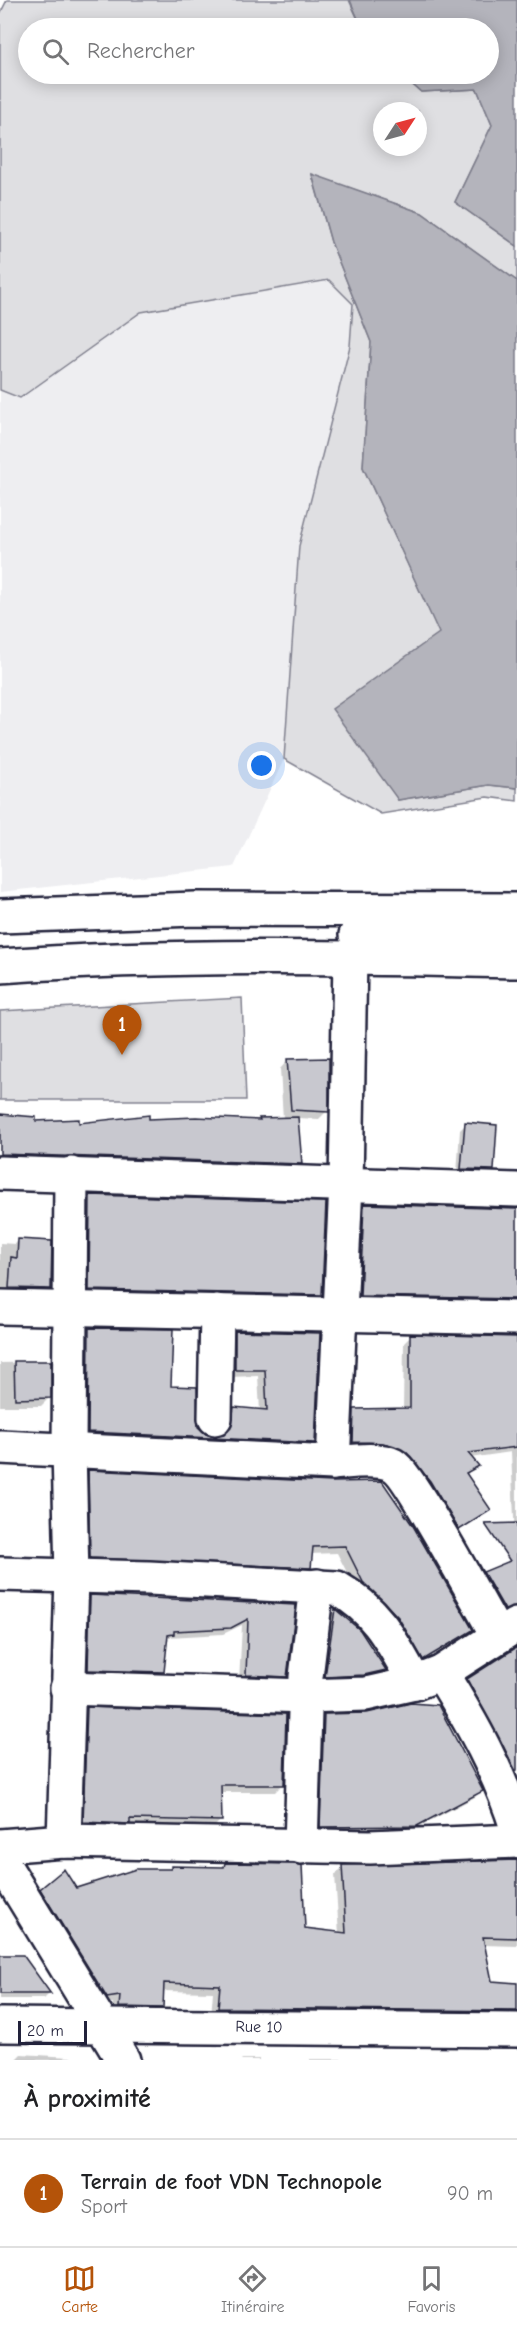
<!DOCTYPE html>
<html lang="fr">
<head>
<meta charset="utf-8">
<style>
  :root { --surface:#fff; --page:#f2f2f2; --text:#202124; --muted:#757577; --line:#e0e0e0; --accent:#b45309 }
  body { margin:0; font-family:"Comic Neue",sans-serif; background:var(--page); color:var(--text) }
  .compass { position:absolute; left:373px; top:102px; width:54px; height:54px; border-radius:50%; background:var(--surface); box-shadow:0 3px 15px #0003; rotate:54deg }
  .scale { position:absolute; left:18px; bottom:15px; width:69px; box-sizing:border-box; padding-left:6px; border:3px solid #22223b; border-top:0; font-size:16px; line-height:21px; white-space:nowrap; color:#22223b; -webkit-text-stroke:4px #fff; paint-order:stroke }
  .you { position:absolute; left:262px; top:766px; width:21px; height:21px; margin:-15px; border:4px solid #fff; border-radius:50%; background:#1a73e8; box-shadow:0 0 0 9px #1a73e833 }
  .badge { display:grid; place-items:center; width:39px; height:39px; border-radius:50%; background:var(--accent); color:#fff; font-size:20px; font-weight:700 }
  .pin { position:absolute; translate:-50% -50px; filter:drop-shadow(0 2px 3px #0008) }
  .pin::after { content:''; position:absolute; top:32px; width:21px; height:18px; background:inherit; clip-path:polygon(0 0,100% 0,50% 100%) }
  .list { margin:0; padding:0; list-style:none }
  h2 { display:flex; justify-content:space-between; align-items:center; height:78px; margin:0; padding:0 24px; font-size:26px }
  h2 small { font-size:20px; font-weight:400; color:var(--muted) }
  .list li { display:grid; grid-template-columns:39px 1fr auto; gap:18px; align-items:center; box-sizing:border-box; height:108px; padding:0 24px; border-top:2px solid var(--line) }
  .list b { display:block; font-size:22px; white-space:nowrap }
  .list p { margin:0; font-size:20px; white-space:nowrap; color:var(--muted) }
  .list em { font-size:20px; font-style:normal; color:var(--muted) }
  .icon { flex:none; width:33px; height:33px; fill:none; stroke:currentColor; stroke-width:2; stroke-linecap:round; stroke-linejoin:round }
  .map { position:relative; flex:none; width:517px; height:2060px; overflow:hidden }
  .search { position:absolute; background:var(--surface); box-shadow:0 3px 15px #0003; left:18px; right:18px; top:18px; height:66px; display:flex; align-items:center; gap:15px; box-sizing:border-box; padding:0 21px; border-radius:33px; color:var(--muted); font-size:22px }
  .sheet { height:186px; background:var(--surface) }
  nav { display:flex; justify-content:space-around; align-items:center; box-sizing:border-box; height:84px; border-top:2px solid var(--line); background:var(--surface); font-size:16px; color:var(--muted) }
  nav a { display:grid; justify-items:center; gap:3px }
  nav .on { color:var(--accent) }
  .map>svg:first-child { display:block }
</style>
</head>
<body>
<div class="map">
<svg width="517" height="2060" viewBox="0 0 517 2060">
  <rect width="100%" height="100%" fill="#fff"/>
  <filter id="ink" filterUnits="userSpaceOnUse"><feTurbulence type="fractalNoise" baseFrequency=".0167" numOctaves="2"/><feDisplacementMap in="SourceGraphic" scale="12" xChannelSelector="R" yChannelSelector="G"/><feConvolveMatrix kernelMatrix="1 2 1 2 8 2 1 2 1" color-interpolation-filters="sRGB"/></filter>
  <g filter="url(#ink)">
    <path fill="#eeeef1" d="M 329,280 L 354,304 L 350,346 L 299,546 L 284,759 L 234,867 L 0,892 L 0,390 L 20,398 L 141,312 Z"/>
    <g fill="#dfdfe2" stroke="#80808e" stroke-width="1.5" fill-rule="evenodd">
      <path d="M 7,0 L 349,0 L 362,28 L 28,28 L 28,74 L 400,74 L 421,92 L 477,89 L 492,125 L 455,202 L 517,246 L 517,281 L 422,213 L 312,175 L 331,242 L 371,342 L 363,467 L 440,634 L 398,800 L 489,785 L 517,788 L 517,801 L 487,797 L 381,814 L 284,759 L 299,546 L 350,346 L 353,304 L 329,280 L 141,312 L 20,398 L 0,390 L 0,14 ZM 382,111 L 418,111 L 418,147 L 382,147 Z"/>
      <path d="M 242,998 L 246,1100 L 0,1100 L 0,1011 Z"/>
    </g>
    <g fill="#b4b4bc" stroke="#7a7a88" stroke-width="1.5">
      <path d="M 350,0 L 517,0 L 517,246 L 455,202 L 492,125 L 477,89 L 421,92 L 400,74 L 488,74 L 488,28 L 362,28 Z"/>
      <path d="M 312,174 L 422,213 L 517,281 L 517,788 L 489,785 L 398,800 L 332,709 L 439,633 L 363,467 L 371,342 L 331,242 Z"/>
    </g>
    <g fill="#0003">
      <path d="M 288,1060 L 327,1111 L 319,1119 L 297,1118 L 300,1164 L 292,1172 L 0,1162 L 0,1116 L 35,1122 L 78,1125 L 147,1120 L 258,1122 L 283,1119 L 280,1069 Z"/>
      <path d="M 466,1124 L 492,1170 L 487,1175 L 457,1174 L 460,1130 Z"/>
      <path d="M 90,1196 L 321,1294 L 313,1302 L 82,1297 L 83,1204 Z"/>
      <path d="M 364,1205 L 517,1210 L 517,1308 L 353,1302 L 357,1212 Z"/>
      <path d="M 19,1240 L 50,1289 L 42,1297 L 0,1298 L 0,1243 L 15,1244 Z"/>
      <path d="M 89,1329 L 169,1387 L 197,1427 L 204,1435 L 214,1438 L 224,1436 L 227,1416 L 235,1409 L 260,1411 L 258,1376 L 228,1377 L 229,1339 L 236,1332 L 319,1334 L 314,1443 L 307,1450 L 81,1439 L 82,1336 Z"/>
      <path d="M 411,1336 L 517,1338 L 517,1615 L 497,1616 L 477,1580 L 484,1574 L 516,1562 L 511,1452 L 470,1458 L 477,1466 L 466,1475 L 489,1509 L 452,1536 L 423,1488 L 346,1449 L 348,1417 L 355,1410 L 403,1410 L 404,1343 Z"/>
      <path d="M 49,1362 L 49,1398 L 41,1406 L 0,1406 L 0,1363 Z"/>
      <path d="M 89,1472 L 332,1483 L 471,1630 L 464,1638 L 416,1666 L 356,1590 L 337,1553 L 310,1554 L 309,1567 L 302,1575 L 83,1565 L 81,1479 Z"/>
      <path d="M 91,1597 L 294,1606 L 286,1676 L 278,1683 L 239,1682 L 242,1625 L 223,1634 L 169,1637 L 166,1640 L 162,1672 L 155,1679 L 81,1677 L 83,1604 Z"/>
      <path d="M 335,1611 L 385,1670 L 377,1678 L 318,1684 L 327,1619 Z"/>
      <path d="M 517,1648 L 517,1772 L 509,1778 L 461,1687 Z"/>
      <path d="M 87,1709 L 283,1784 L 275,1792 L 219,1792 L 220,1821 L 212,1829 L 76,1829 L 79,1717 Z"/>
      <path d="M 324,1716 L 481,1791 L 475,1797 L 409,1832 L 314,1833 L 318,1722 Z"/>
      <path d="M 517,1860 L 517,1946 L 483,1945 L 491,1982 L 517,1985 L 517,2022 L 211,2016 L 213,1992 L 162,1991 L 162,2007 L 154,2015 L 112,2015 L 113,2003 L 99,2005 L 33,1897 L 41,1890 L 75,1890 L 169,1871 L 172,1867 L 221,1868 L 225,1864 L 303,1930 L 339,1934 L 335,1875 L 343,1867 Z"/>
      <path d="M 0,1957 L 49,1994 L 44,1999 L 0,1999 Z"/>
      <path d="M 21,2054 L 71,2057 L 71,2060 L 15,2060 Z"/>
      <path d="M 242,2059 L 259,2059 L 259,2060 L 241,2060 Z"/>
      <rect x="310" y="2059" width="36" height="1"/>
    </g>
    <g fill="#c8c8cf" stroke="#22223b" stroke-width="1.5">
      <path d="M 329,1058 L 329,1112 L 291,1110 L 287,1059 Z"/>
      <path d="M 0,1114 L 36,1117 L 36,1121 L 79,1119 L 79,1123 L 149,1115 L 149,1119 L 196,1117 L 260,1120 L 259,1118 L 298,1117 L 302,1164 L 0,1154 Z"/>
      <path d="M 465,1122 L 497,1125 L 494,1170 L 461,1169 Z"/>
      <path d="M 90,1195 L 326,1202 L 322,1295 L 89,1290 Z"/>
      <path d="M 364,1204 L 517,1209 L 517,1299 L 360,1296 Z"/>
      <path d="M 18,1239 L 52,1241 L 51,1289 L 9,1288 L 11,1257 L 17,1258 Z"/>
      <path d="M 89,1328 L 173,1329 L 171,1386 L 197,1387 L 198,1427 L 206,1434 L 215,1437 L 224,1435 L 231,1428 L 234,1407 L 267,1410 L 265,1370 L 235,1370 L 235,1331 L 320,1333 L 315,1443 L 88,1432 Z"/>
      <path d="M 410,1334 L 517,1337 L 517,1447 L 468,1453 L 479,1466 L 466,1473 L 491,1510 L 459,1530 L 430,1481 L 406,1452 L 383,1443 L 353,1442 L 354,1409 L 410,1408 Z"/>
      <path d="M 14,1361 L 51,1361 L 51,1398 L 15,1399 Z"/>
      <path d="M 88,1470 L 332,1482 L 382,1481 L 413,1526 L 473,1630 L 423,1660 L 398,1617 L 363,1582 L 345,1546 L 313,1547 L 311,1568 L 90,1558 Z"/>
      <path d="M 517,1523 L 517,1607 L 505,1610 L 483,1572 L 510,1561 L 485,1524 Z"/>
      <path d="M 90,1595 L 296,1605 L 287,1677 L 246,1675 L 248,1619 L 231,1628 L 174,1631 L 174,1634 L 168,1635 L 164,1672 L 88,1670 Z"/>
      <path d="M 335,1609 L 360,1630 L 386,1670 L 364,1675 L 325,1677 Z"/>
      <path d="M 517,1647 L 517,1770 L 516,1771 L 467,1679 Z"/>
      <path d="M 411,1703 L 438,1705 L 483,1791 L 417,1826 L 320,1827 L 324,1714 L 367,1713 Z"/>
      <path d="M 87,1707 L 286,1714 L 284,1785 L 221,1785 L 222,1821 L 130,1819 L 130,1824 L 83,1822 Z"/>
      <path d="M 517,1860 L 517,1938 L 483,1937 L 492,1981 L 517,1983 L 517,2011 L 218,2008 L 220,1985 L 164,1983 L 163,2008 L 119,2007 L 120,1996 L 107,1998 L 40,1889 L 64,1869 L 76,1888 L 136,1869 L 171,1869 L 171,1866 L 224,1867 L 225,1863 L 295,1864 L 302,1865 L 305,1928 L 346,1933 L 342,1865 Z"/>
      <path d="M 0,1955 L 23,1955 L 51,1994 L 0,1994 Z"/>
    </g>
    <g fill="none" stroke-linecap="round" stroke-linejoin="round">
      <defs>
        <g id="minor">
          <path d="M 0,1173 L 517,1190"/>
          <path d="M 0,1307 L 517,1318"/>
          <path d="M 215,1418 L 217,1311"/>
          <path d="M 0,1447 L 333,1463 C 349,1462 378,1457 393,1465 C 410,1474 482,1610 498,1636"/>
          <path d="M 333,1463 L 346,1184 L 350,957"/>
          <path d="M 0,1574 L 149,1578 L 337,1588 C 379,1612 392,1642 415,1683"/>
          <path d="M 441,1673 C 472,1723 499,1771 517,1828"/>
          <path d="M 67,1688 L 305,1696 L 366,1694 L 415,1683 L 441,1673 L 516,1625"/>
          <path d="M 64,1841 L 72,1577 L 69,1449 L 71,1174"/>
          <path d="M 0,1846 L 64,1841 L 370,1847 L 517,1841"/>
          <path d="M 301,1847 L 306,1677 L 317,1586"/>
          <path d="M 0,1859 L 123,2060"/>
          <path d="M 0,2025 L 517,2030"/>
        </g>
        <g id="major">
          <path d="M 0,916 L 195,909 L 517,910"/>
          <path d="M 356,935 L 517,937"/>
          <path d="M 0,966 C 172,954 345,957 517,961"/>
        </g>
      </defs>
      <use href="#minor" stroke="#22223b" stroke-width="38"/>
      <use href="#major" stroke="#22223b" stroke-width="38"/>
      <use href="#minor" stroke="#fff" stroke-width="33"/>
      <use href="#major" stroke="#fff" stroke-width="33"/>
    </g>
  </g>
  <g text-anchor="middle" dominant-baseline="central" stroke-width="5" stroke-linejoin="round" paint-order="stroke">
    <g font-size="16" fill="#22223b" stroke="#fff">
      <text transform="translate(259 2027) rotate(1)">Rue 10</text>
    </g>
  </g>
</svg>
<svg class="compass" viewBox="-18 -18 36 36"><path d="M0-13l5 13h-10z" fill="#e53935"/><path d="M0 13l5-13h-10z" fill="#757577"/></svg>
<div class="scale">20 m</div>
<div class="you"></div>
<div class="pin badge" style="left:122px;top:1055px">1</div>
<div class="search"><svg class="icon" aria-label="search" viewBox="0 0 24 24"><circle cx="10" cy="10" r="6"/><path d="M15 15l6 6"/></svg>Rechercher</div>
</div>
<section class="sheet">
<h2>À proximité<small></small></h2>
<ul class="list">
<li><span class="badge">1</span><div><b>Terrain de foot VDN Technopole</b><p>Sport</p></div><em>90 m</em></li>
</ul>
</section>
<nav>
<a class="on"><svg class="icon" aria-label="map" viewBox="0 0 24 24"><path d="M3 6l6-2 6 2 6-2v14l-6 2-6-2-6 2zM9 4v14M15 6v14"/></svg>Carte</a>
<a><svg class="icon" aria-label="directions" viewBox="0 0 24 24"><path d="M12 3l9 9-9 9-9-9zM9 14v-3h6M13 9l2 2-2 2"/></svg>Itinéraire</a>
<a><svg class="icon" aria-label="saved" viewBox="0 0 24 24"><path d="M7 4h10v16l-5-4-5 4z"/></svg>Favoris</a>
</nav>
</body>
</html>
